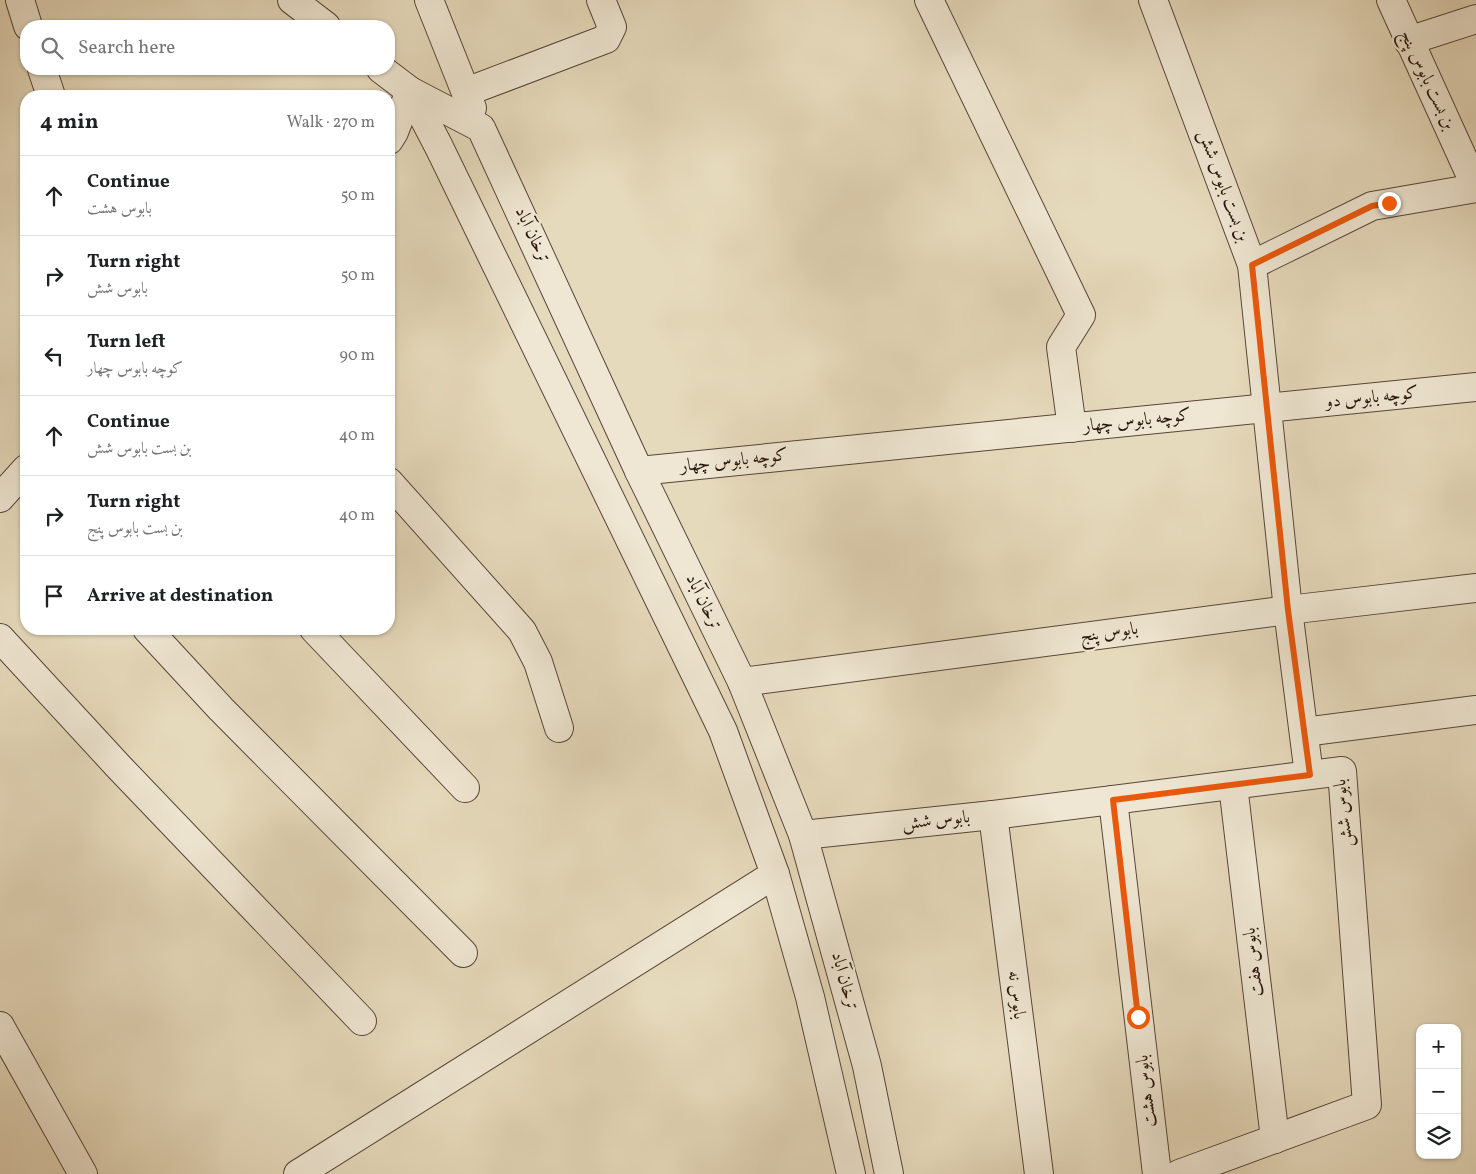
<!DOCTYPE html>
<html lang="en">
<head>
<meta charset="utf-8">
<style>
  :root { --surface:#fff; --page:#f2f2f2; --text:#202124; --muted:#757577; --line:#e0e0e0 }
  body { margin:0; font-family:Vollkorn,Amiri,serif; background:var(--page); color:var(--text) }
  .controls { position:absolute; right:15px; bottom:15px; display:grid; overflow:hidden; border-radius:10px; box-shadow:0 1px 4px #0004 }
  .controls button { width:45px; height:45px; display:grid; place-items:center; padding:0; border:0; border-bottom:1px solid var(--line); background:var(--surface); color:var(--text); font:25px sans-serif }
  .stop { position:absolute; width:15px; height:15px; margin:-11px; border:4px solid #ea580c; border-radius:50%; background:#fff }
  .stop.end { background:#ea580c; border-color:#fff; box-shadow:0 1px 5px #0008 }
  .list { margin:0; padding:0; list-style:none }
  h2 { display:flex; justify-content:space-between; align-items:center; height:65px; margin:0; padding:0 20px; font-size:21px }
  h2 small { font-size:16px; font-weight:400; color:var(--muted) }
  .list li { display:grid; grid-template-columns:32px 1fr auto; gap:15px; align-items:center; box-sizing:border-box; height:80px; padding:0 20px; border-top:1px solid var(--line) }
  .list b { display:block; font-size:19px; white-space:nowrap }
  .list p { margin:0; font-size:16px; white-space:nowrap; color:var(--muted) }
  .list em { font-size:16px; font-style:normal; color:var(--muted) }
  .icon { flex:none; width:28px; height:28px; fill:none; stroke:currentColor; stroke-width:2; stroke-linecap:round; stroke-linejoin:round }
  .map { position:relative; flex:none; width:1476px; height:1174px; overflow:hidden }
  .search { position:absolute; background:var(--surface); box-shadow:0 1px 4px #0004; left:20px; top:20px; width:375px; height:55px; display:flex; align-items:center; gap:12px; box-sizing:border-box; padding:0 18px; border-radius:20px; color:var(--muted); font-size:19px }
  .panel { position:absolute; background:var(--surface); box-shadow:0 1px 4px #0004; left:20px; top:90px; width:375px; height:545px; border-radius:20px }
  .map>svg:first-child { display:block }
</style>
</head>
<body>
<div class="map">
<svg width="1476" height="1174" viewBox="0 0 1476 1174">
  <rect width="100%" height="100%" fill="#e6dabc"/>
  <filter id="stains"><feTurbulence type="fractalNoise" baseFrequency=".004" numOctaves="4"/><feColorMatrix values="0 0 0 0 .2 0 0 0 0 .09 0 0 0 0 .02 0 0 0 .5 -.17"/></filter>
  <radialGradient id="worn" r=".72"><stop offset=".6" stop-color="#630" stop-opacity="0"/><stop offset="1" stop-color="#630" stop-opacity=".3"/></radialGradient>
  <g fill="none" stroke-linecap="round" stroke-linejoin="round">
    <defs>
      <g id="minor">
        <path d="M 20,0 L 28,26"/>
        <path d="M 429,0 L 472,108"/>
        <path d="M 929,0 L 1081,315 L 1061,347 L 1072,428"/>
        <path d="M 1153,0 L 1252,265 L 1288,610 L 1309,775"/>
        <path d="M 1391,0 L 1476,187"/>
        <path d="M 1408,41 L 1476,19"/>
        <path d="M 42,69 L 51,96"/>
        <path d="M 466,92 L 606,39 L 612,27 L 601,0"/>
        <path d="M 389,140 L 394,132 L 410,91"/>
        <path d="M 1252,265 L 1372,206 L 1476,188"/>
        <path d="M 639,471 L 1476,387"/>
        <path d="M 389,482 L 522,631 L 538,662 L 559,728"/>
        <path d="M 0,498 L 26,469"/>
        <path d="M 147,629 L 221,709 L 463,953"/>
        <path d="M 314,629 L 465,788"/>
        <path d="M 0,638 L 118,766 L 362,1021"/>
        <path d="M 742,682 L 1288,610 L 1476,588"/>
        <path d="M 1304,732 L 1476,710"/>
        <path d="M 1233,785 L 1275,1139"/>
        <path d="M 1113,800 L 1157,1174"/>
        <path d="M 993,815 L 1039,1174"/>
        <path d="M 803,835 L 993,815 L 1342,771 L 1367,1105 L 1179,1174"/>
        <path d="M 0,1026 L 83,1174"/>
        <path d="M 298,1174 L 775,874"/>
      </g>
      <g id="tertiary">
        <path d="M 292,0 L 326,26"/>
        <path d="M 381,69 L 410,91 L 481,128 L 639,471 L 742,682 L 803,835 L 867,1066 L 889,1174"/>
        <path d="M 410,91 L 439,147 L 723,731 L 775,874 L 810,997 L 851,1174"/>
      </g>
    </defs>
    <use href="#minor" stroke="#574639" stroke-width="30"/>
    <use href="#tertiary" stroke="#574639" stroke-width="30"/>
    <use href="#minor" stroke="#efe7d3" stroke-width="28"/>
    <use href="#tertiary" stroke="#efe7d3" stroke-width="28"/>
  </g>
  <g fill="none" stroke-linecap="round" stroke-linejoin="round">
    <path stroke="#ea580c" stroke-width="6" d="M 1138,1017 L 1113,800 L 1310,775 L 1288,610 L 1252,265 L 1372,206 L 1389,203"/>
  </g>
  <g text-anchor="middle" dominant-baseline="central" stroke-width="4.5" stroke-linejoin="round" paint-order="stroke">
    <g font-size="18" fill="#27150d" stroke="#efe7d3">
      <text transform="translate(1427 80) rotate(65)">بن بست بابوس پنج</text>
      <text transform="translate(1223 186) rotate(70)">بن بست بابوس شش</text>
      <text transform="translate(532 235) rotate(65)">ترخان آباد</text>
      <text transform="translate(1372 398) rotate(-6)">کوچه بابوس دو</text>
      <text transform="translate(1137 421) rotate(-6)">کوچه بابوس چهار</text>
      <text transform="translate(734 461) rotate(-6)">کوچه بابوس چهار</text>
      <text transform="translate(703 602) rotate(64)">ترخان آباد</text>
      <text transform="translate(1109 633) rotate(-8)">بابوس پنج</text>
      <text transform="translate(1344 813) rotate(-96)">بابوس شش</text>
      <text transform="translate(936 821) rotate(-6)">بابوس شش</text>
      <text transform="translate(1254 962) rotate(-97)">بابوس هفت</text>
      <text transform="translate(844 981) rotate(75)">ترخان آباد</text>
      <text transform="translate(1016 995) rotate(83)">بابوس نه</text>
      <text transform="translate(1147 1091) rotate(-97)">بابوس هشت</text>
    </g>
  </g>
  <rect width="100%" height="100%" filter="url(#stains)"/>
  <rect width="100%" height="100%" fill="url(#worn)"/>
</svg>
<div class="controls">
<button>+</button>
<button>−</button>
<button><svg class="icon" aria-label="layers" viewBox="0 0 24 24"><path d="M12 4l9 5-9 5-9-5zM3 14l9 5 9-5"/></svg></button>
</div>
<div class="stop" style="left:1138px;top:1017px"></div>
<div class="stop end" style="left:1389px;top:203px"></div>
<div class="search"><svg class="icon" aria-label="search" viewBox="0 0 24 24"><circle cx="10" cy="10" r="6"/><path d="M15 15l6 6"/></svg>Search here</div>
<section class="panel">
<h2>4 min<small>Walk · 270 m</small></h2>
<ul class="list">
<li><svg class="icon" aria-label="ahead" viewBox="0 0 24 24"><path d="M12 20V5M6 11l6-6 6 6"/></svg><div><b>Continue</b><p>بابوس هشت</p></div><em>50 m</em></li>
<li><svg class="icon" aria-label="right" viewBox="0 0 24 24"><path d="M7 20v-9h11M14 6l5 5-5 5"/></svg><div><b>Turn right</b><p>بابوس شش</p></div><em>50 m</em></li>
<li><svg class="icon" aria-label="left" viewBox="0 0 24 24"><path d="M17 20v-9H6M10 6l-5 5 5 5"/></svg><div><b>Turn left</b><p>کوچه بابوس چهار</p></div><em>90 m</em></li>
<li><svg class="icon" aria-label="ahead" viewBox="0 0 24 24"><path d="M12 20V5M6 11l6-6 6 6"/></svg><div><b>Continue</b><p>بن بست بابوس شش</p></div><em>40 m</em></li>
<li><svg class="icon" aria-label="right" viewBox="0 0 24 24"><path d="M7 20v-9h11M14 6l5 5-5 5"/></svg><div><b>Turn right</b><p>بن بست بابوس پنج</p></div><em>40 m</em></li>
<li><svg class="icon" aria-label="arrive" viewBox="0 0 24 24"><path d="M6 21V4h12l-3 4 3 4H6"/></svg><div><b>Arrive at destination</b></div></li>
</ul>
</section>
</div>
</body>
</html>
